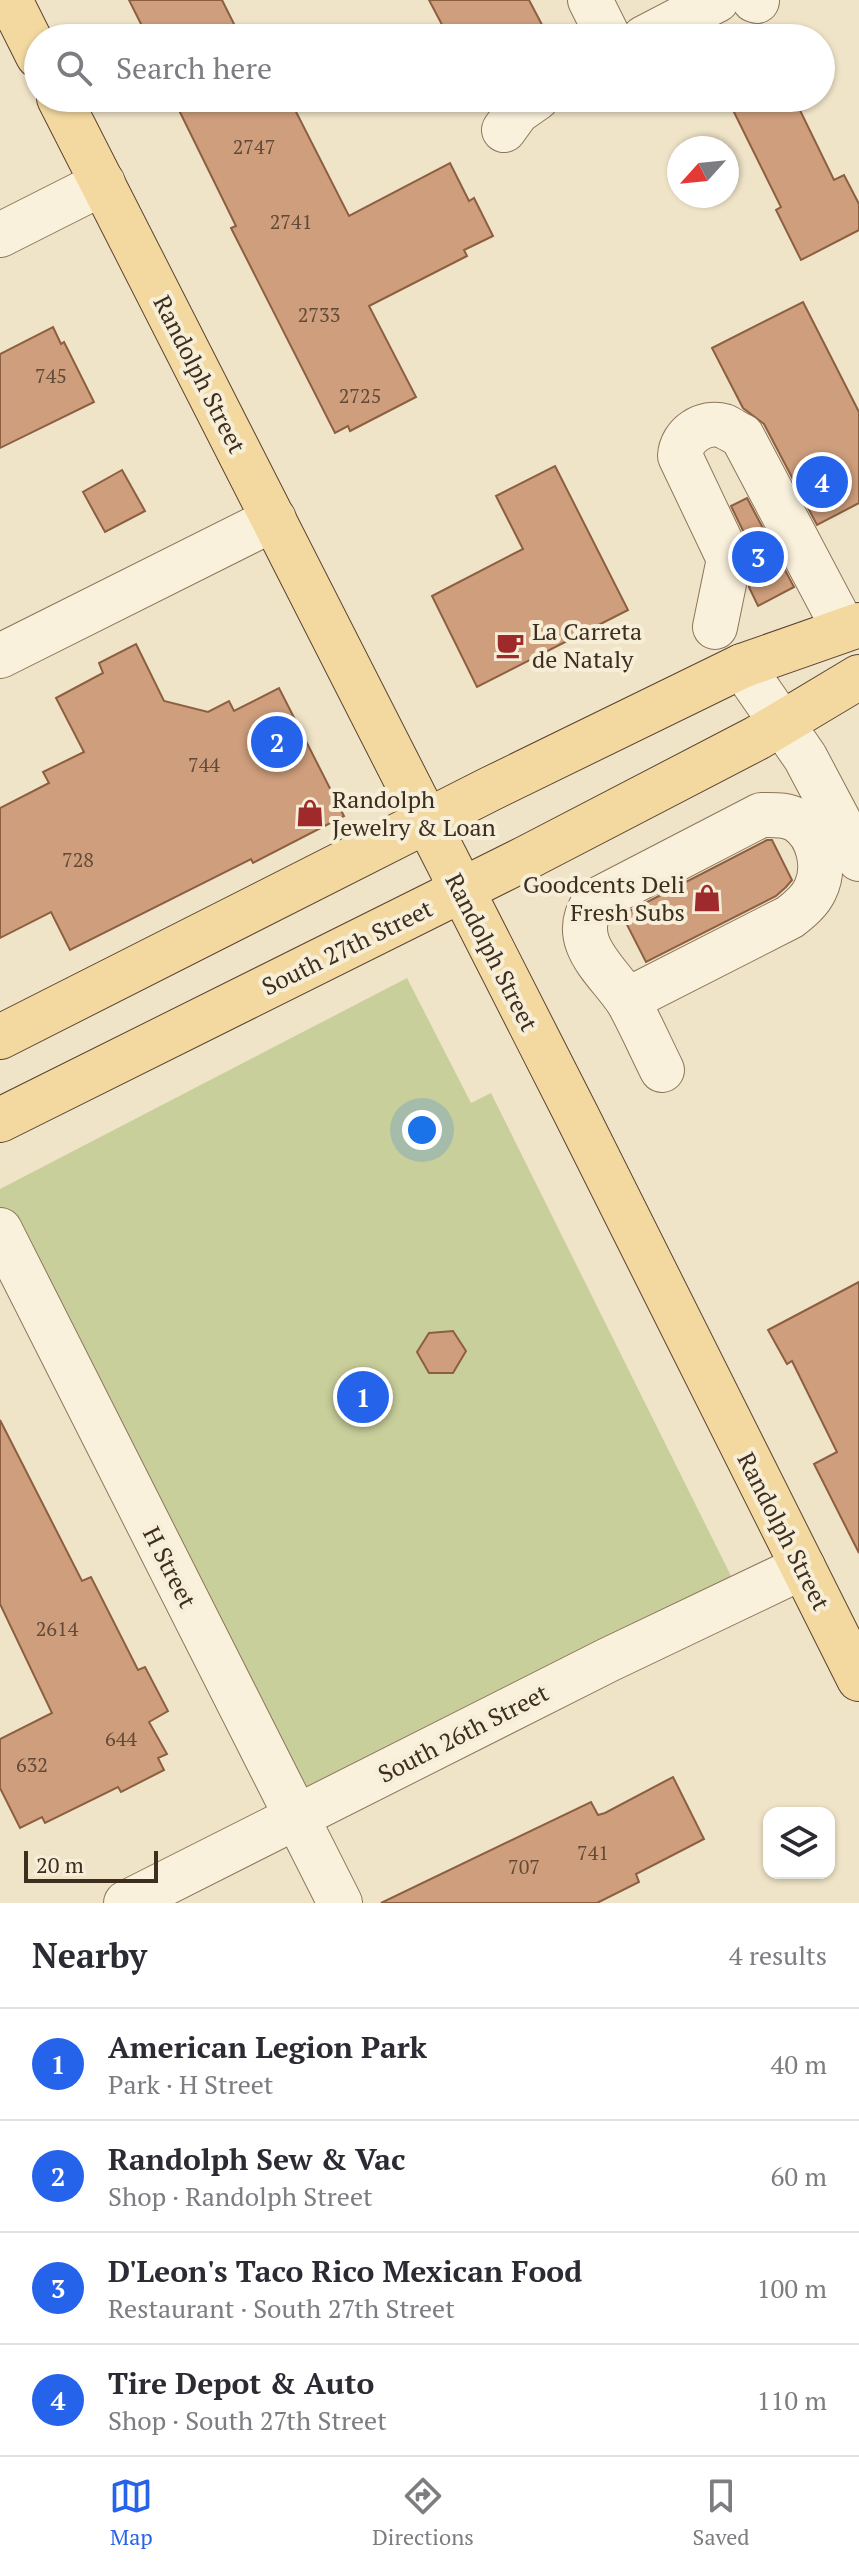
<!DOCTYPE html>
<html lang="en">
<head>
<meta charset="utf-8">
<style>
  :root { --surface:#fff; --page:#f7f7f7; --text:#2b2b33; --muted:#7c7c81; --line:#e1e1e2; --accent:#2563eb }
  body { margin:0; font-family:"PT Serif",serif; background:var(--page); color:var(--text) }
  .controls { position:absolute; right:24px; bottom:24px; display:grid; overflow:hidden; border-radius:16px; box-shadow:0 2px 6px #0004 }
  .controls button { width:72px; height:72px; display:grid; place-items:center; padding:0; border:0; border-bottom:2px solid var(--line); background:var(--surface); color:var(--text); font:40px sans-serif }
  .compass { position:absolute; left:667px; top:136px; width:72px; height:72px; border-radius:50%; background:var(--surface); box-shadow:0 2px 6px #0004; rotate:243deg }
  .scale { position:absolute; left:24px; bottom:20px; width:134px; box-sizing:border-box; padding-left:8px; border:4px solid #3d2e20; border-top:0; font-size:22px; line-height:28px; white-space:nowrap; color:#3d2e20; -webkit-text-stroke:6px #f7eed8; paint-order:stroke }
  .you { position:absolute; left:422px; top:1130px; width:28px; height:28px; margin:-20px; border:6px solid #fff; border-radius:50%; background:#1a73e8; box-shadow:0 0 0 12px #1a73e833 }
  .badge { display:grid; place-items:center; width:52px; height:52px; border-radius:50%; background:var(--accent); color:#fff; font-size:26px; font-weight:700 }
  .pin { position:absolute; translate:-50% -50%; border:4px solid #fff; box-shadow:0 2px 8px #0006 }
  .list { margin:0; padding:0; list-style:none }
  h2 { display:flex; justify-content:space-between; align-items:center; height:104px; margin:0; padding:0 32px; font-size:34px }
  h2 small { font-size:26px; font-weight:400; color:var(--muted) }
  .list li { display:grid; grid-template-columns:52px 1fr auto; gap:24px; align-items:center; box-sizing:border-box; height:112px; padding:0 32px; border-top:2px solid var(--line) }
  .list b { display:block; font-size:30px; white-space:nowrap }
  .list p { margin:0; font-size:26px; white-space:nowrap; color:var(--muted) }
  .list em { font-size:26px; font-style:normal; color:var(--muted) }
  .icon { flex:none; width:44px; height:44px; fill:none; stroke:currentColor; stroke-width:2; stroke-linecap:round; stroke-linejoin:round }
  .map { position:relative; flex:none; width:859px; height:1903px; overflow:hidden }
  .search { position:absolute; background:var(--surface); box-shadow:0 2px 6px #0004; left:24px; right:24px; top:24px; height:88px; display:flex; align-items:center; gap:20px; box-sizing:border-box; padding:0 28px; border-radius:44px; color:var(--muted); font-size:30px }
  .sheet { height:552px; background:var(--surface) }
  nav { display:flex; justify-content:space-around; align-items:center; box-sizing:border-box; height:112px; border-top:2px solid var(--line); background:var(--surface); font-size:22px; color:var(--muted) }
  nav a { display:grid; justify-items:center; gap:4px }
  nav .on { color:var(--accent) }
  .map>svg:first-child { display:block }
</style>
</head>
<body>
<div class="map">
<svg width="859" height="1903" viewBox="0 0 859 1903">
  <rect width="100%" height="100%" fill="#f0e4c8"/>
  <path fill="#c9cf9b" d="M 407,978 L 471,1103 L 491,1093 L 742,1598 L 296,1816 L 0,1230 L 0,1189 Z"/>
  <g fill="#cf9f7d" stroke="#8d5f41" stroke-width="2">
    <path d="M 129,0 L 222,0 L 241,38 L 148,38 Z"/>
    <path d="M 429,0 L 529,0 L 549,38 L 449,38 Z"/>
    <path d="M 173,98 L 289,98 L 349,216 L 450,163 L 469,201 L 474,198 L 493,236 L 464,250 L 467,256 L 369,306 L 416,397 L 350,431 L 348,426 L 335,433 L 231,228 L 236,226 Z"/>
    <path d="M 727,98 L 794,98 L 834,180 L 844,175 L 859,204 L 859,230 L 801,260 L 776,210 L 781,207 Z"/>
    <path d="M 803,302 L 859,412 L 859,503 L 817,525 L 764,424 L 743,408 L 712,348 Z"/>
    <path d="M 53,327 L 61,344 L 64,342 L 94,402 L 0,448 L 0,354 Z"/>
    <path d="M 555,466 L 628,610 L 477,687 L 432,596 L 523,549 L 496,496 Z"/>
    <path d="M 122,470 L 145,511 L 105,532 L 83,492 Z"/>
    <path d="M 747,498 L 794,587 L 758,606 L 749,587 L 753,564 L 752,549 L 731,506 Z"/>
    <path d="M 136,644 L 164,701 L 208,712 L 229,701 L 234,711 L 279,688 L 344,816 L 253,863 L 251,859 L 70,950 L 51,912 L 0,938 L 0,808 L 49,783 L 43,772 L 84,752 L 56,698 L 103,673 L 99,663 Z"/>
    <path d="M 767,840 L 772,840 L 792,880 L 786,887 L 776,896 L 646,962 L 622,915 Z"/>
    <path d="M 859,1282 L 859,1553 L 814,1464 L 837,1452 L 792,1361 L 787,1364 L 768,1330 Z"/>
    <path d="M 453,1331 L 466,1351 L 453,1373 L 429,1373 L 417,1352 L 429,1333 Z"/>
    <path d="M 0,1420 L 82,1581 L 91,1577 L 138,1670 L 145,1667 L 168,1711 L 149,1722 L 167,1754 L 158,1758 L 164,1770 L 121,1792 L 118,1787 L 45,1823 L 42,1817 L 20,1828 L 0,1788 L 0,1739 L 52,1713 L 0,1604 Z"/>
    <path d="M 673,1777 L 704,1839 L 636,1874 L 639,1882 L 597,1903 L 381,1903 L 591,1802 L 598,1815 L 605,1813 Z"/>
  </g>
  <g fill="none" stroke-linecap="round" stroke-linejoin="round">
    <defs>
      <g id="minor">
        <path d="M 590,0 L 609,38"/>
        <path d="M 754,0 L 757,1"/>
        <path d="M 644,38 L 717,0"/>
        <path d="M 504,130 L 517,112 L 537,98"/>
        <path d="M 0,235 L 103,183"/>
        <path d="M 715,627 L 729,559 L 680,456 C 681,435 704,420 724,426 C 730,429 736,433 742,436 L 844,629"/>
        <path d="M 0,656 L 274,519"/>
        <path d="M 742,666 L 805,757 L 859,859"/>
        <path d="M 627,1000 L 790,917 C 799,910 810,901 815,890 C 826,868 819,835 798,821 C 787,814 774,815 761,815 L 595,901 C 565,942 610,972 629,1003 C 641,1025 651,1048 662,1070"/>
        <path d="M 0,1230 L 340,1903"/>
        <path d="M 126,1903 L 608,1660 L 803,1567"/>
      </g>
      <g id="major">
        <path d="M 10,0 L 38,56"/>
        <path d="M 59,98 L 576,1114 L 859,1679"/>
        <path d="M 0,1037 L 490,789 L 742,666 L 859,625"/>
        <path d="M 0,1120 L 526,858 L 757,738 L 859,677"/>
      </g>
    </defs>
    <use href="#minor" stroke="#8d765c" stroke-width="46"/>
    <use href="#major" stroke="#5b4430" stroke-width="46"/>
    <use href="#minor" stroke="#faf1dc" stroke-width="44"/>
    <use href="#major" stroke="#f3d9a0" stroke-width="44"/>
  </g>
  <defs>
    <symbol id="cafe-bare" viewBox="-9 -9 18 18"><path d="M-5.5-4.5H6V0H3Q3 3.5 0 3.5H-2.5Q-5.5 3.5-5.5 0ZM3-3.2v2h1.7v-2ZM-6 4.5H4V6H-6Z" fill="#9e2a2b" stroke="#f7eed8" stroke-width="2.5" paint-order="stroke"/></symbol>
    <symbol id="shop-bare" viewBox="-9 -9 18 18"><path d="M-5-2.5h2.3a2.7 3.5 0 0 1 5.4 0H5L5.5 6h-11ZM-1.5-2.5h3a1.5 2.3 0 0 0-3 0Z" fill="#9e2a2b" stroke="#f7eed8" stroke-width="2.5" paint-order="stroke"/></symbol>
  </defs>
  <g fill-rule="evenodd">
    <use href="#cafe-bare" x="490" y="625" width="40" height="40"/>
    <use href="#shop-bare" x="290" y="793" width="40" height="40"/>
    <use href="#shop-bare" x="687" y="878" width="40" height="40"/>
  </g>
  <g text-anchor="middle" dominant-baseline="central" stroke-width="8" stroke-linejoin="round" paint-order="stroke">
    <g font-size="20" fill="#624a37">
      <text x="254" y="146">2747</text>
      <text x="291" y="221">2741</text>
      <text x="319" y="314">2733</text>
      <text x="51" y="375">745</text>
      <text x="360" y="395">2725</text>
      <text x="204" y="764">744</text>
      <text x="78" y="859">728</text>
      <text x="57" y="1628">2614</text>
      <text x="121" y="1738">644</text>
      <text x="32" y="1764">632</text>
      <text x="593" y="1852">741</text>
      <text x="524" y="1866">707</text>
    </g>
    <g font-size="24" fill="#3d2e20" stroke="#f7eed8">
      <text transform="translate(200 374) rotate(63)">Randolph Street</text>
      <text transform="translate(347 947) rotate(-26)">South 27th Street</text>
      <text transform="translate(492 952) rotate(63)">Randolph Street</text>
      <text transform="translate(784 1531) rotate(63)">Randolph Street</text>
      <text transform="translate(170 1567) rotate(63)">H Street</text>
      <text transform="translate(463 1733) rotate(-27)">South 26th Street</text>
    </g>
    <g font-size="24" fill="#3d2e20" stroke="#f7eed8" text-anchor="start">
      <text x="532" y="631">La Carreta<tspan x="532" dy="28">de Nataly</tspan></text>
      <text x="332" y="799">Randolph<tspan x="332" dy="28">Jewelry &amp; Loan</tspan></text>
      <text x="685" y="884" text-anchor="end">Goodcents Deli<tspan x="685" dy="28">Fresh Subs</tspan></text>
    </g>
  </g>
</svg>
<div class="controls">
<button><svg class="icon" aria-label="layers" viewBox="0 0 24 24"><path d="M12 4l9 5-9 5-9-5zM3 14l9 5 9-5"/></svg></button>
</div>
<svg class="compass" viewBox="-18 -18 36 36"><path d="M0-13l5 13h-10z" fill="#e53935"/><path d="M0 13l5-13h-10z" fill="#7c7c81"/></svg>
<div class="scale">20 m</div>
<div class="you"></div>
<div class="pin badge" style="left:363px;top:1397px">1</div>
<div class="pin badge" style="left:277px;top:742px">2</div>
<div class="pin badge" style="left:758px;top:557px">3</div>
<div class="pin badge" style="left:822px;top:482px">4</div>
<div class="search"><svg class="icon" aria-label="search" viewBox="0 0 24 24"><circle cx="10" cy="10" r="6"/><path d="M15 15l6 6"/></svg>Search here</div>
</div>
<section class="sheet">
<h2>Nearby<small>4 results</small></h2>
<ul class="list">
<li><span class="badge">1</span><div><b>American Legion Park</b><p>Park · H Street</p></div><em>40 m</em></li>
<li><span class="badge">2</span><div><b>Randolph Sew &amp; Vac</b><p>Shop · Randolph Street</p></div><em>60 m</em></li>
<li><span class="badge">3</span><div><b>D'Leon's Taco Rico Mexican Food</b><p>Restaurant · South 27th Street</p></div><em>100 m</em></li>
<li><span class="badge">4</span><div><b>Tire Depot &amp; Auto</b><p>Shop · South 27th Street</p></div><em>110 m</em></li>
</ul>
</section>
<nav>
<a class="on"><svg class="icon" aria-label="map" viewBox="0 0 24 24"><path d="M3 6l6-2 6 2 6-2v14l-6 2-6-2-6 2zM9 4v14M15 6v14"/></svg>Map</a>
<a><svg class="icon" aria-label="directions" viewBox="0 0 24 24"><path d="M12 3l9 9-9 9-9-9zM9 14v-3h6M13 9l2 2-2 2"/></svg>Directions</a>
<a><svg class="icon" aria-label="saved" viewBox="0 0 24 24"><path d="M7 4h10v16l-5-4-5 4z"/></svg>Saved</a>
</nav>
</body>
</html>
